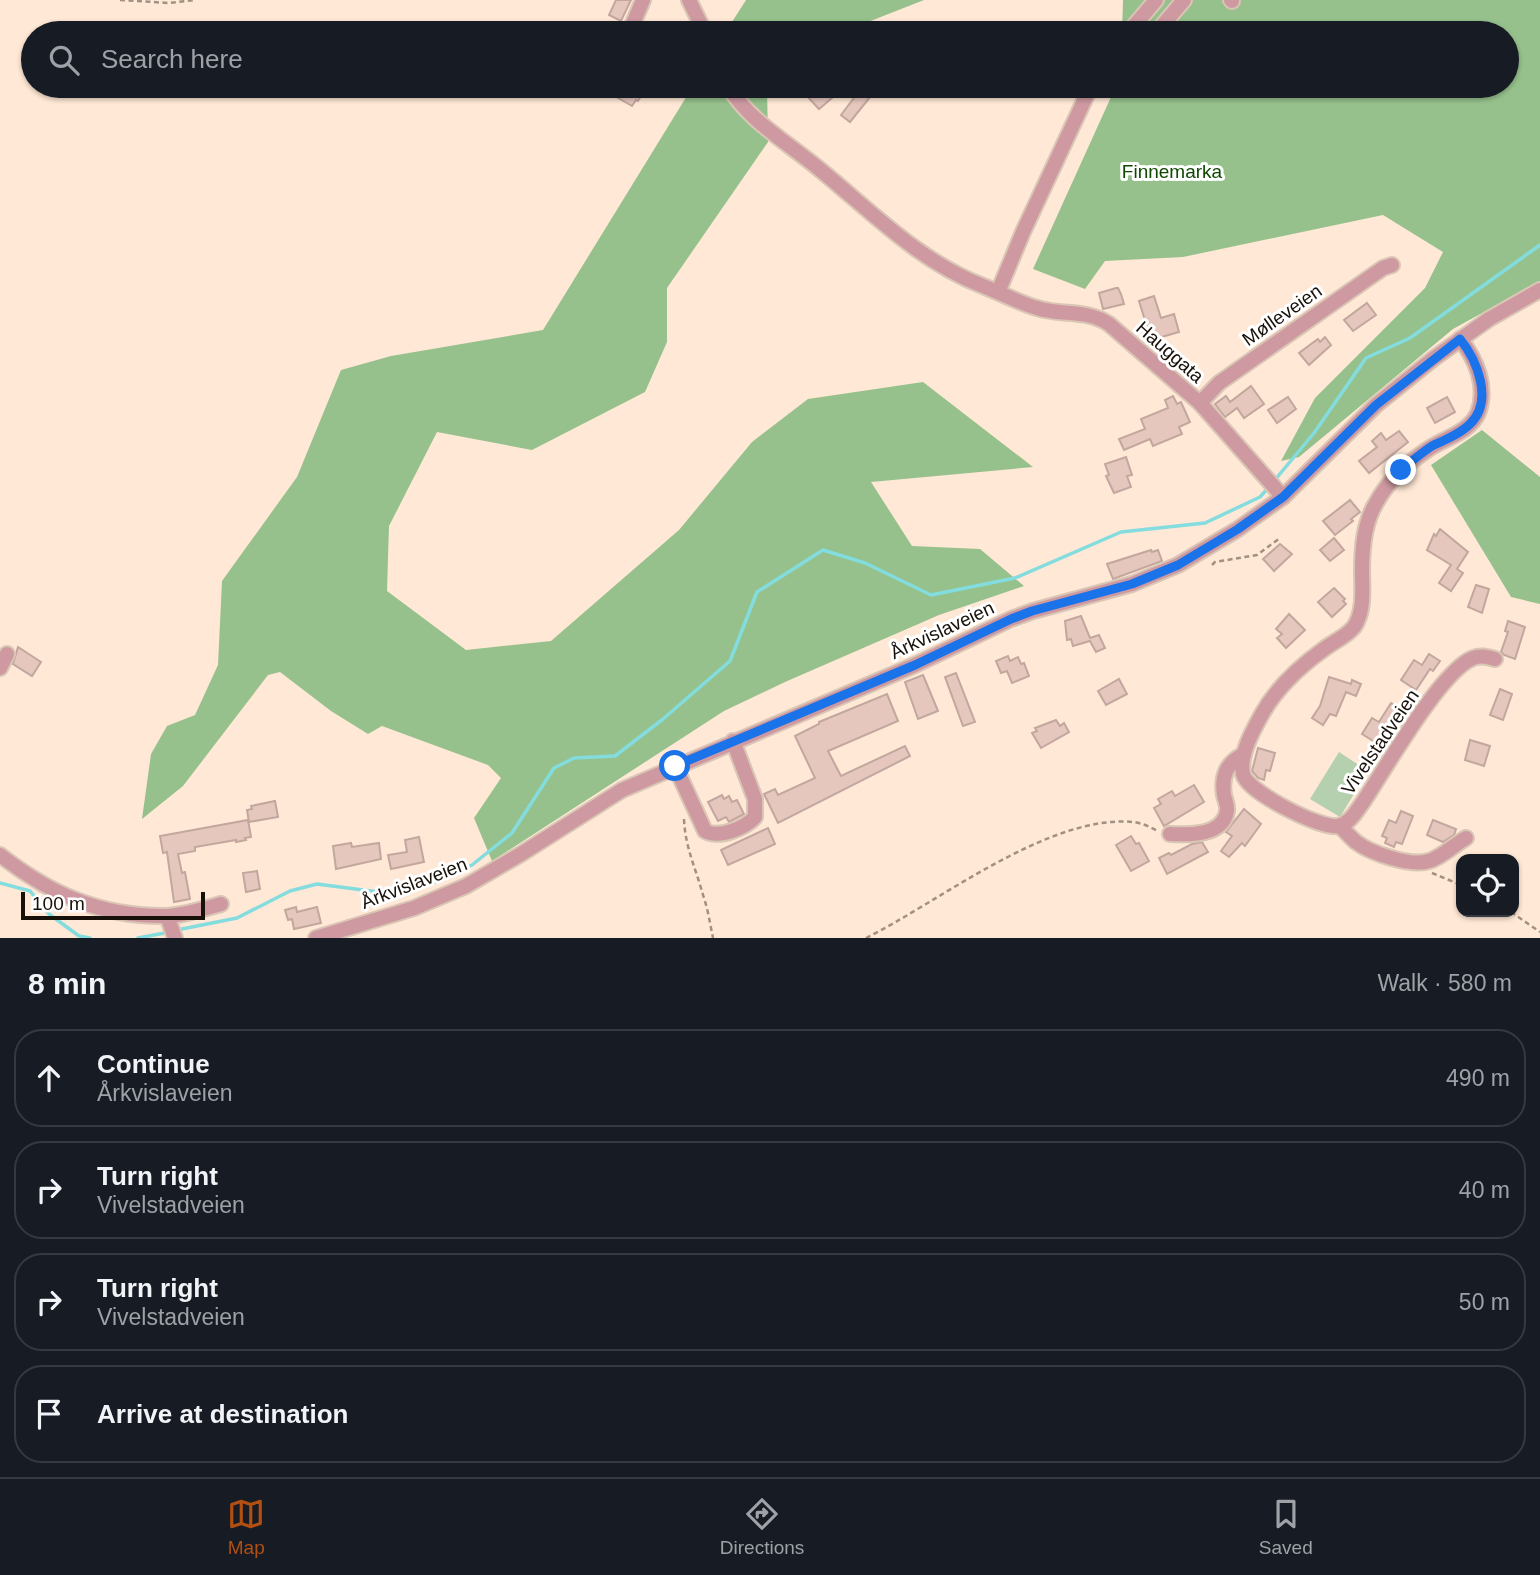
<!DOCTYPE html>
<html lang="en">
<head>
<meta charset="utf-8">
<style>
  :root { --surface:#171b24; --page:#242831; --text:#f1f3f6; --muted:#9ea1a6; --line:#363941; --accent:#b24f13 }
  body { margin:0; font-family:Arial,sans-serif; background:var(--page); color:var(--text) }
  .controls { position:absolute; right:21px; bottom:21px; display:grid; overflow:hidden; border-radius:14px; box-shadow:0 2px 5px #0004 }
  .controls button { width:63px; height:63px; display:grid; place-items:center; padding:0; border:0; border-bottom:2px solid var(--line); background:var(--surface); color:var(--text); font:35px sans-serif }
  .scale { position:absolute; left:21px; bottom:18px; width:184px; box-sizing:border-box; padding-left:7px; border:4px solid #18110a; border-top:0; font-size:19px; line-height:24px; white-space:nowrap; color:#18110a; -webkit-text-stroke:5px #fff; paint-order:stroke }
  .stop { position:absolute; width:21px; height:21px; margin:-16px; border:5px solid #1a73e8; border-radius:50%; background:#fff }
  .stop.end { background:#1a73e8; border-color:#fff; box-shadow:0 2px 7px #0008 }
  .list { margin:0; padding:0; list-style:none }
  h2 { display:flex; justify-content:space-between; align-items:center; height:91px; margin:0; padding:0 28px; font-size:30px }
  h2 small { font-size:23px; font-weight:400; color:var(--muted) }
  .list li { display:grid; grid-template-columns:46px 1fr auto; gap:21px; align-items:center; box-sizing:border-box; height:98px; margin:0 14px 14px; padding:0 14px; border:2px solid var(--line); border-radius:28px }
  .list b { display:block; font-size:26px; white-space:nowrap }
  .list p { margin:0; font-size:23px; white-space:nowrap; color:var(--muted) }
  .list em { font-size:23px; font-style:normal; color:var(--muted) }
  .icon { flex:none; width:38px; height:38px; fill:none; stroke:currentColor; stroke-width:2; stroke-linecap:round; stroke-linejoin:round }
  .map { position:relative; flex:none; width:1540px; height:938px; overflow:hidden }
  .search { position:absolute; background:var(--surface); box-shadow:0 2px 5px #0004; left:21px; right:21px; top:21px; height:77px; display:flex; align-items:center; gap:18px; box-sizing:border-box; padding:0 24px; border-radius:38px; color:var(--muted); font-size:26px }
  .sheet { height:539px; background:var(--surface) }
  nav { display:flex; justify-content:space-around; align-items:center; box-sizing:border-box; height:98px; border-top:2px solid var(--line); background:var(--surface); font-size:19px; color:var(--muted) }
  nav a { display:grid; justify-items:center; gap:4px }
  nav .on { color:var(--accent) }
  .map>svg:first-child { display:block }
</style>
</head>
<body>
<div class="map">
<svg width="1540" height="938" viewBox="0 0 1540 938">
  <rect width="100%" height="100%" fill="#ffe8d5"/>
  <path fill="#b4d0ae" d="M 1339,752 L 1368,771 L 1340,817 L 1310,799 Z"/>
  <g fill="#96c18c">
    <path d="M 746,0 L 924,0 L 840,33 L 725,33 Z"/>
    <path d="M 1123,0 L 1540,0 L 1540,281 L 1453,329 L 1299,457 L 1281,461 L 1315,398 L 1425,288 L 1443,252 L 1383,215 L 1183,257 L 1105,261 L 1085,289 L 1033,269 L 1116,86 L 1507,86 L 1507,33 L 1122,33 Z"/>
    <path d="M 693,86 L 767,86 L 768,142 L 667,288 L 667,342 L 645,392 L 532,450 L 437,432 L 389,526 L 387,591 L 466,650 L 551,641 L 679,530 L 752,442 L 808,399 L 923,382 L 1033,467 L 871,482 L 912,546 L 980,549 L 1024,586 L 939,615 L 785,682 L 724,711 L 492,861 L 474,818 L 501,778 L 488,765 L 382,726 L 368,734 L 331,711 L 280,672 L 268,675 L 183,786 L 142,819 L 151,754 L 167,726 L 195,715 L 218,665 L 222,581 L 297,477 L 341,370 L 391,356 L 543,330 Z"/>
    <path d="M 1482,430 L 1540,477 L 1540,604 L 1511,597 L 1431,465 Z"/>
  </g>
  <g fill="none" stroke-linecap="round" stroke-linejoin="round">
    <g stroke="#83dcdd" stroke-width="3.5">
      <path d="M 1274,481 L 1314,433 L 1366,358 L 1410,338 L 1540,245"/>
      <path d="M 0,883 L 30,891 L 49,914 L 79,936 L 90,938"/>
      <path d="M 177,930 L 237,918 L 290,891 L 317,884 L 386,893 L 422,888 L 472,865 L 512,833 L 554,768 L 574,758 L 615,756 L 663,719 L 730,661 L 757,592 L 823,550 L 865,563 L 931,595 L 1015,578 L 1121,532 L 1205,523 L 1260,497 L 1269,487"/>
      <path d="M 138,938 L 170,932"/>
    </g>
  </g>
  <g fill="#e5c7be" stroke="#c3a79e" stroke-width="2">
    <path d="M 616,0 L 631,0 L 621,21 L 609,15 Z"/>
    <path d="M 618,86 L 647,86 L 638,101 L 636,100 L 632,106 L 613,95 Z"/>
    <path d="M 817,86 L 821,86 L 832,98 L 819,109 L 806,95 Z"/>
    <path d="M 863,86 L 879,86 L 850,122 L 841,115 Z"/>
    <path d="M 1116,288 L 1118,288 L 1121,294 L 1124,304 L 1103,309 L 1099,293 Z"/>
    <path d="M 1154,296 L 1161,318 L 1174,314 L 1179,332 L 1151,340 L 1139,301 Z"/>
    <path d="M 1367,303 L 1376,315 L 1353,331 L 1344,320 Z"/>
    <path d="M 1325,337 L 1331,345 L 1309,365 L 1299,353 L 1318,339 L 1320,342 Z"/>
    <path d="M 1251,386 L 1264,404 L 1244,418 L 1237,408 L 1225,417 L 1215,404 L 1226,396 L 1230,402 Z"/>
    <path d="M 1173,396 L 1177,404 L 1181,402 L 1190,422 L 1179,427 L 1182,434 L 1153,446 L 1150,439 L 1124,450 L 1119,439 L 1145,429 L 1141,419 L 1168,408 L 1165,400 Z"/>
    <path d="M 1288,397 L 1296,409 L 1277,423 L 1268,410 Z"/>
    <path d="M 1447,397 L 1455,412 L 1435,423 L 1427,408 Z"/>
    <path d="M 1399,431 L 1408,442 L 1369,473 L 1359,461 L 1377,447 L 1372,441 L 1381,433 L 1386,440 Z"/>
    <path d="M 1126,457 L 1132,475 L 1127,476 L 1131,487 L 1114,493 L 1106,476 L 1109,475 L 1105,464 Z"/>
    <path d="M 1350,500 L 1360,512 L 1351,519 L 1353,521 L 1335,535 L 1323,521 Z"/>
    <path d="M 1440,529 L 1468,552 L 1457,569 L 1463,573 L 1451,591 L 1439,583 L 1451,565 L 1427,550 L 1434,534 L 1436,536 Z"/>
    <path d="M 1334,538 L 1344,550 L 1330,561 L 1320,550 Z"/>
    <path d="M 1280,544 L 1292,554 L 1274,571 L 1263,559 Z"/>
    <path d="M 1151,550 L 1152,552 L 1158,550 L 1162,561 L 1113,579 L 1107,564 Z"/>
    <path d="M 1476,585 L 1489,589 L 1482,613 L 1468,607 Z"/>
    <path d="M 1334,588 L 1345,599 L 1343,601 L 1346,604 L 1332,617 L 1318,602 Z"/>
    <path d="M 1289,614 L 1305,630 L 1286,648 L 1277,638 L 1282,634 L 1276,629 Z"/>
    <path d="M 1081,616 L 1090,638 L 1099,635 L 1105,648 L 1096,652 L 1090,641 L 1073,646 L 1071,639 L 1067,640 L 1065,621 Z"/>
    <path d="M 1508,621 L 1525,627 L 1515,659 L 1504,655 L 1501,652 L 1508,632 L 1505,631 Z"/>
    <path d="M 18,647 L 41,662 L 32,676 L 13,664 Z"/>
    <path d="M 1429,654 L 1440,661 L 1433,671 L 1430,669 L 1416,690 L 1401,680 L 1414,660 L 1422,665 Z"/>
    <path d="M 1008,656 L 1010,661 L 1018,657 L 1021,664 L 1024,663 L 1029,676 L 1012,683 L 1007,671 L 1001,673 L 996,661 Z"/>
    <path d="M 956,673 L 975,722 L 963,726 L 945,677 Z"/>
    <path d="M 923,675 L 938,711 L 918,719 L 905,682 Z"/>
    <path d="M 1329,677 L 1351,684 L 1352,680 L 1361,684 L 1356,696 L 1346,692 L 1336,716 L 1330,714 L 1323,725 L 1312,718 L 1320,706 Z"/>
    <path d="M 1119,679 L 1127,694 L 1106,705 L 1098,691 Z"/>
    <path d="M 1500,689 L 1512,694 L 1503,720 L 1490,715 Z"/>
    <path d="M 887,694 L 898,721 L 828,751 L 841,776 L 905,746 L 910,756 L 778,823 L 764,794 L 775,789 L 778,795 L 815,778 L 795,736 L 819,724 L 819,722 Z"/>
    <path d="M 1391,703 L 1404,711 L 1391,731 L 1394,733 L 1388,742 L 1385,740 L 1381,746 L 1362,734 L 1372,718 L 1379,722 Z"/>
    <path d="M 1056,720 L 1060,726 L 1064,723 L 1069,732 L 1041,748 L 1032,733 L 1037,731 L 1035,728 Z"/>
    <path d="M 1470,740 L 1490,746 L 1484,766 L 1465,760 Z"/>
    <path d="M 1258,748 L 1275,753 L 1270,771 L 1266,770 L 1264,780 L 1258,778 L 1252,771 Z"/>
    <path d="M 1194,785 L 1204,802 L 1164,826 L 1154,808 L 1161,804 L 1158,799 L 1172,791 L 1175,796 Z"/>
    <path d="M 722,795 L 724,799 L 729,796 L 732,802 L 737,800 L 744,814 L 729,822 L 726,817 L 718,821 L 708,802 Z"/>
    <path d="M 275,801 L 278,817 L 249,822 L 247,810 L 252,809 L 251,806 Z"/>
    <path d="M 1244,809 L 1261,824 L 1245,846 L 1242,843 L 1229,857 L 1221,851 L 1232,836 L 1226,832 Z"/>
    <path d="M 1401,811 L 1413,816 L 1402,844 L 1396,842 L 1394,847 L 1385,843 L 1387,838 L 1382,836 L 1389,820 L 1396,823 Z"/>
    <path d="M 248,820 L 251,837 L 245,838 L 246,840 L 236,842 L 236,840 L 195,847 L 195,851 L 178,854 L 182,873 L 185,872 L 190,899 L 174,902 L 167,852 L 163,853 L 160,836 Z"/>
    <path d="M 1433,820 L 1456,829 L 1454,835 L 1443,842 L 1427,835 Z"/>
    <path d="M 768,828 L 775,844 L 728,865 L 721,850 Z"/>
    <path d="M 1131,836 L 1136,844 L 1139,843 L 1149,861 L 1131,871 L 1116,845 Z"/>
    <path d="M 419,837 L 424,862 L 391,869 L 388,855 L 407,852 L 405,840 Z"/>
    <path d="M 1202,842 L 1208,852 L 1167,874 L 1159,858 L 1169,853 L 1171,855 L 1192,844 Z"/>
    <path d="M 351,843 L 352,847 L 379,843 L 381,859 L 336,869 L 333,846 Z"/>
    <path d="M 257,871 L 260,889 L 246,892 L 243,873 Z"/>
    <path d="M 296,907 L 297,912 L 317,907 L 321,923 L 294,929 L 292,919 L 288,920 L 285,910 Z"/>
  </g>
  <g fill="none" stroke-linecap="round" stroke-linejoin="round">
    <defs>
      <g id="minor">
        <path d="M 689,0 L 705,33"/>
        <path d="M 1231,0 L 1232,1"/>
        <path d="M 629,33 L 643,0"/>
        <path d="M 1128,33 L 1156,0"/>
        <path d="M 1156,33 L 1184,0"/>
        <path d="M 728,86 C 749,121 788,143 818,168 C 871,211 918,261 983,286 C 1001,293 1019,303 1037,308 C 1061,316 1087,309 1109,324 L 1200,403 L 1283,497"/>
        <path d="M 998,292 L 1023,232 L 1091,86"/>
        <path d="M 1460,339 C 1476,359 1488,387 1478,413 C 1469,433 1444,438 1427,450 C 1406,464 1388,481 1376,503 C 1364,523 1362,547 1362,570 C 1362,588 1365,611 1354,627 C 1347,636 1333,642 1324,649 C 1299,667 1277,687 1262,714 C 1253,730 1239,755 1243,774 C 1247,792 1320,829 1338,826 C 1349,824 1355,813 1361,805 C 1383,773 1440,671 1473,658 C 1481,655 1487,657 1495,659"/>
        <path d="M 1200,403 L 1219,383 L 1383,268 L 1392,265"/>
        <path d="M 0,668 L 7,654"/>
        <path d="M 675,766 L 705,831 C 719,839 745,828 755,817 L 755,799 L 733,741"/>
        <path d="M 1340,826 C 1345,831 1350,837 1356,842 C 1370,853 1411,867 1429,861 C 1442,857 1454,845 1466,838"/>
        <path d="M 1170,834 C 1189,835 1223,836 1227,811 C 1228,806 1225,800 1224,795 C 1221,775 1227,763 1244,754"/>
        <path d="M 0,855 C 50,894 99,916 163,916 C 182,916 203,909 221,904"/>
        <path d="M 167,916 L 175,938"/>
        <path d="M 316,938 L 414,908 L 466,886 L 521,854 L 622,790 L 915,665 L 1011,619 L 1033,611 L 1132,584 L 1178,565 L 1238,529 L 1283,497 L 1376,405 L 1433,359 L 1489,319 L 1540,290"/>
      </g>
    </defs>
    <use href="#minor" stroke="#dac6b5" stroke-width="18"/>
    <g stroke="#a19182" stroke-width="2.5" stroke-dasharray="5 3.5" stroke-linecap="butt">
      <path d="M 120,0 L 169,3 L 194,0"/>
      <path d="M 1212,565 L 1215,562 L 1257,555 L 1280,538"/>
      <path d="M 684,819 C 685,847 696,869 703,895 C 708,909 710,924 713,938"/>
      <path d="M 1432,873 L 1461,885"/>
      <path d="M 1511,912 L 1540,932"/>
      <path d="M 866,938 C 939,902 1049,814 1133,822 C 1142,823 1150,827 1158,831"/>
    </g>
    <use href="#minor" stroke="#cf99a1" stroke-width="14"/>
  </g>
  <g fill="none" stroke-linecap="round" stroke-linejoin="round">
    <path stroke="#1a73e8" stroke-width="9" d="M 675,766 L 915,665 L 1011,619 L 1032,611 L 1132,584 L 1178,565 L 1238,529 L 1283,497 L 1376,405 L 1460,339 C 1477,360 1494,401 1470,424 C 1460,434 1445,440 1432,446 C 1421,453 1411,462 1401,470"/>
  </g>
  <g text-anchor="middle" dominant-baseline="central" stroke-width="6" stroke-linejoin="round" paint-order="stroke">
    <g font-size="19" fill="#0f4900" stroke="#fff">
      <text x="1172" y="171">Finnemarka</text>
    </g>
    <g font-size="19" fill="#18110a" stroke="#fff">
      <text transform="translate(1282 315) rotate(-35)">Mølleveien</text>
      <text transform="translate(1170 352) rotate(41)">Hauggata</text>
      <text transform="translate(942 630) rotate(-25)">Årkvislaveien</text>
      <text transform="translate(1380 742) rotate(-56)">Vivelstadveien</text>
      <text transform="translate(414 883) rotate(-21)">Årkvislaveien</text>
    </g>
  </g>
</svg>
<div class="controls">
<button><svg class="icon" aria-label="locate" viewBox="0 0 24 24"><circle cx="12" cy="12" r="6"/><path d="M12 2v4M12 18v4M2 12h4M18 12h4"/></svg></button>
</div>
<div class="scale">100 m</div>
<div class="stop" style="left:675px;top:766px"></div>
<div class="stop end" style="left:1401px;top:470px"></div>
<div class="search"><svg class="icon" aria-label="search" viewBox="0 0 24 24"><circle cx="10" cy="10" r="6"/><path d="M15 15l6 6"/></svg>Search here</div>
</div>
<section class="sheet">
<h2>8 min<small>Walk · 580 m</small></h2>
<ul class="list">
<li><svg class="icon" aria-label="ahead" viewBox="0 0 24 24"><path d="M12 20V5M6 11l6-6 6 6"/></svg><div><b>Continue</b><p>Årkvislaveien</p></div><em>490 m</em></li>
<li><svg class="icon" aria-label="right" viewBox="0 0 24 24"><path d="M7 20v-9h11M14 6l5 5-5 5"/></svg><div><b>Turn right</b><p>Vivelstadveien</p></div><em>40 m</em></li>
<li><svg class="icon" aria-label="right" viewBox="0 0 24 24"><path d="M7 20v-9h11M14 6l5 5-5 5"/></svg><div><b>Turn right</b><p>Vivelstadveien</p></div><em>50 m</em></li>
<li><svg class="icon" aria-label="arrive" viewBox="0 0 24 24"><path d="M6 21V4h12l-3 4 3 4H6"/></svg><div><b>Arrive at destination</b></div></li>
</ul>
</section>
<nav>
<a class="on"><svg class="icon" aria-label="map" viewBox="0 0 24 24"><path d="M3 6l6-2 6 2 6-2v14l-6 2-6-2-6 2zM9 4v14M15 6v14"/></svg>Map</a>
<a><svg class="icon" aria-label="directions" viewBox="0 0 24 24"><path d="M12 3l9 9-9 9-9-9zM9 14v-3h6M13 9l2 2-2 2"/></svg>Directions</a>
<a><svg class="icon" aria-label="saved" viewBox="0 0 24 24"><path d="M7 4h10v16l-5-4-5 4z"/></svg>Saved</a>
</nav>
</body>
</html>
